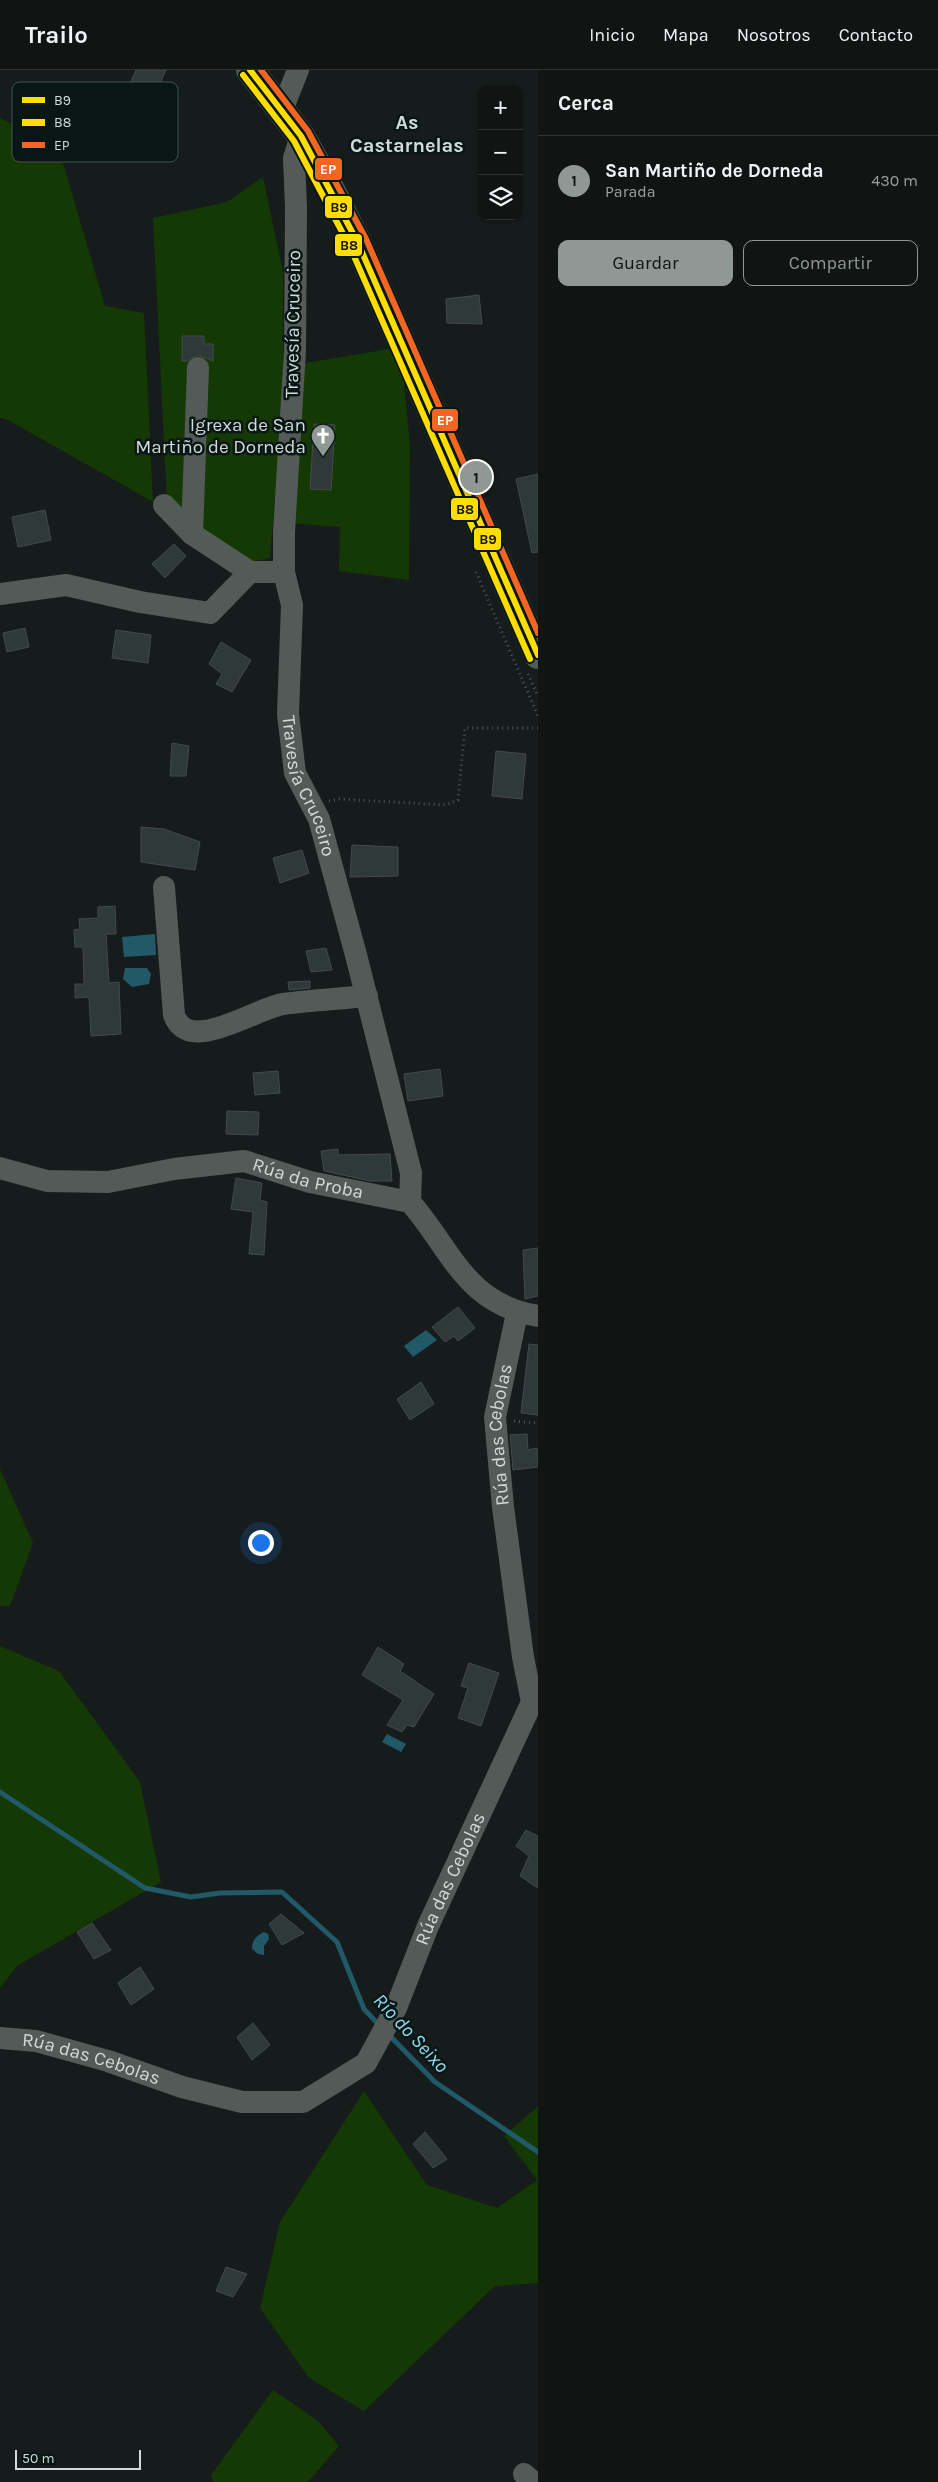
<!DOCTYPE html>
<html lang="es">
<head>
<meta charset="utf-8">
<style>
  :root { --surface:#101514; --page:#1e2222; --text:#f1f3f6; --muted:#9c9fa0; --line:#303434; --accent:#909896 }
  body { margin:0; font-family:Karla,sans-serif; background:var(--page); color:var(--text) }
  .controls { position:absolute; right:15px; top:15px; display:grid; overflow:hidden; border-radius:10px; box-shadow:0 1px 4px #0004 }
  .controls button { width:45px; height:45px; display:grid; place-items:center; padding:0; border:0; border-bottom:1px solid var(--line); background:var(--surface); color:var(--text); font:25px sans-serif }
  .scale { position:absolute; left:15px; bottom:12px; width:126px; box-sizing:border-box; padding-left:5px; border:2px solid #d2dbd9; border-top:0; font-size:14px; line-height:18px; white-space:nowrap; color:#d2dbd9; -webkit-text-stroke:4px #091714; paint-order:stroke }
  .you { position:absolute; left:260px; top:1472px; width:18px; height:18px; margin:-12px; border:4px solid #fff; border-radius:50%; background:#1a73e8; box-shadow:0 0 0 8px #1a73e833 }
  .badge { display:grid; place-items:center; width:32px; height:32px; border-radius:50%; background:var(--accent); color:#111; font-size:16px; font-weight:700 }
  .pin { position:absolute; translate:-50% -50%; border:2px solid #fff; box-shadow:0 1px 5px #0006 }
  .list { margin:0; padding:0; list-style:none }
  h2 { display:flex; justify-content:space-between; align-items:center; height:65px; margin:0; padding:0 20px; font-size:21px }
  h2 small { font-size:16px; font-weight:400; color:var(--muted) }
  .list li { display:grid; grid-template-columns:32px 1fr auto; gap:15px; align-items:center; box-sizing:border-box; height:90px; padding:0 20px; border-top:1px solid var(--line) }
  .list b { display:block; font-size:19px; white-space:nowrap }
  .list p { margin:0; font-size:16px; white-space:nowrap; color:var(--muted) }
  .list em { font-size:16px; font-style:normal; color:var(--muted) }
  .actions { display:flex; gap:10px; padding:15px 20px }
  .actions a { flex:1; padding:11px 0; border:1px solid var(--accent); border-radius:10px; text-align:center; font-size:18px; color:var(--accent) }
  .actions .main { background:var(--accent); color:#111 }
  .icon { flex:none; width:28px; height:28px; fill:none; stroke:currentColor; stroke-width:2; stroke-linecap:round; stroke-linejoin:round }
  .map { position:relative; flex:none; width:538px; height:2412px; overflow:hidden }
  header { display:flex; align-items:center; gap:30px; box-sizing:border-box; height:70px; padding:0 25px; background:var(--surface); border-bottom:1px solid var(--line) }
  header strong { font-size:24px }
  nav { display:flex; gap:28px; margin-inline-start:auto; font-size:18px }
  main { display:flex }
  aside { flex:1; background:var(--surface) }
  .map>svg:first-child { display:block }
</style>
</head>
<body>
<header>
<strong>Trailo</strong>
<nav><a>Inicio</a><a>Mapa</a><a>Nosotros</a><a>Contacto</a></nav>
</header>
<main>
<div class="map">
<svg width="538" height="2412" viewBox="0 0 538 2412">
  <rect width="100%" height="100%" fill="#161c1b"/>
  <g fill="#143904">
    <path d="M 0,48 L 59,79 L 105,236 L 144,243 L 153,432 L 8,350 L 0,348 Z"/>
    <path d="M 263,107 L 283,202 L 283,330 L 270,488 L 250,492 L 167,434 L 153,148 L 227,132 Z"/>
    <path d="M 389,279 L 403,304 L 410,375 L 409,510 L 339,501 L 340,457 L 290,453 L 305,293 Z"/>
    <path d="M 0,1399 L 33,1473 L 10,1536 L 0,1536 Z"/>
    <path d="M 0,1576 L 59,1601 L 140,1712 L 161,1812 L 17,1896 L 0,1918 Z"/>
    <path d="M 364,2021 L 427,2115 L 497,2138 L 537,2110 L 504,2066 L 538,2036 L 538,2213 L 495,2216 L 364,2341 L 309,2308 L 260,2238 L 280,2152 Z"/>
    <path d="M 273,2320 L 318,2351 L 339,2376 L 308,2412 L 213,2412 L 211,2405 Z"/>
  </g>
  <g fill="#225968">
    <path d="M 155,864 L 156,885 L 124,887 L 122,867 Z"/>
    <path d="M 125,898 L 147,898 L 151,904 L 149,914 L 132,917 L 123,909 Z"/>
    <path d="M 426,1260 L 437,1270 L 413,1287 L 404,1276 Z"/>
    <path d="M 387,1664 L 406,1674 L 401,1682 L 382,1672 Z"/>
    <path d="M 264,1862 L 268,1864 L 269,1869 L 264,1876 L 264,1885 L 258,1884 L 252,1879 C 252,1870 256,1866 264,1862 Z"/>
  </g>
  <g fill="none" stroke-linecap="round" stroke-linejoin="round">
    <g stroke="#225968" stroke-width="5">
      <path d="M 0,1722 L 145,1818 L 191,1827 L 220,1823 L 282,1822 L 337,1872 L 364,1939 L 380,1956"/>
      <path d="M 388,1964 L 435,2012 L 538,2082"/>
    </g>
  </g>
  <g fill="#2f3939" stroke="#444a49">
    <path d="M 136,0 L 166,0 L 155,25 L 130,14 Z"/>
    <path d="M 479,225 L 482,254 L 447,253 L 446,229 Z"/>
    <path d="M 182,266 L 204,266 L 204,274 L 213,274 L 213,291 L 198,285 L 187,291 L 182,291 Z"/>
    <path d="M 314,354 L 335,355 L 331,420 L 310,419 Z"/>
    <path d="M 538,404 L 538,482 L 532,483 L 516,409 Z"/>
    <path d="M 45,440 L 51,470 L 18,477 L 12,447 Z"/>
    <path d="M 174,474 L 186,486 L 165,508 L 152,494 Z"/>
    <path d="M 25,558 L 29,577 L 7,582 L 3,563 Z"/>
    <path d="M 116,560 L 151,565 L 148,593 L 112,588 Z"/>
    <path d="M 221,572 L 251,590 L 232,622 L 216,614 L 222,604 L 209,594 Z"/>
    <path d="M 172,673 L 189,676 L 186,706 L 170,706 Z"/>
    <path d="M 496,681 L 526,684 L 522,729 L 492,726 Z"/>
    <path d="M 141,757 L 164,759 L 200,772 L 195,800 L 141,792 Z"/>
    <path d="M 352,775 L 398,777 L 398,806 L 350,807 Z"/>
    <path d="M 302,780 L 309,803 L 280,813 L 273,788 Z"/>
    <path d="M 115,836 L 116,864 L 106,864 L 109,913 L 119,912 L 121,964 L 91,966 L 89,927 L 75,928 L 75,914 L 84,914 L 83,877 L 75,877 L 74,860 L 80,859 L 79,849 L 98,848 L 98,837 Z"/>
    <path d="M 326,878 L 332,900 L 311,902 L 306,881 Z"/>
    <path d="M 310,911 L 310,918 L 289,920 L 288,912 Z"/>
    <path d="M 440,999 L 443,1026 L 408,1031 L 404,1004 Z"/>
    <path d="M 278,1001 L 280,1023 L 255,1025 L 253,1003 Z"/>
    <path d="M 227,1041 L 259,1042 L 258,1065 L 226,1064 Z"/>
    <path d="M 338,1079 L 338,1085 L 390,1084 L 392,1111 L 370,1111 L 324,1101 L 321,1081 Z"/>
    <path d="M 236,1108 L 262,1113 L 260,1130 L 267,1132 L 264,1185 L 249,1184 L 253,1142 L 231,1139 Z"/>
    <path d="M 538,1178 L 538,1226 L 525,1229 L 523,1180 Z"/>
    <path d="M 458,1237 L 475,1258 L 458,1271 L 454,1266 L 445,1272 L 432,1257 Z"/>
    <path d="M 529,1274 L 538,1275 L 538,1345 L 521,1343 Z"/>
    <path d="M 421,1312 L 434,1334 L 410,1350 L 397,1329 Z"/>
    <path d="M 527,1364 L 528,1380 L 537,1378 L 538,1397 L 513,1400 L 510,1365 Z"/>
    <path d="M 378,1577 L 404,1594 L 400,1601 L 434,1624 L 414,1657 L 407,1655 L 402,1662 L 387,1655 L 403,1630 L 362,1605 Z"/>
    <path d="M 469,1593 L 499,1603 L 481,1656 L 458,1648 L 468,1618 L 461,1616 Z"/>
    <path d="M 526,1760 L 538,1766 L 538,1818 L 520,1806 L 529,1786 L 516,1776 Z"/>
    <path d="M 281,1844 L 304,1863 L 282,1875 L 269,1854 Z"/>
    <path d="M 92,1853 L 111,1880 L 94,1889 L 77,1862 Z"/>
    <path d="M 140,1897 L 154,1919 L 131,1935 L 118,1913 Z"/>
    <path d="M 253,1953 L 270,1975 L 252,1990 L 237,1967 Z"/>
    <path d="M 425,2062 L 447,2089 L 433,2098 L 413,2074 Z"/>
    <path d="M 226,2197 L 247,2204 L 233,2227 L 216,2221 Z"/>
  </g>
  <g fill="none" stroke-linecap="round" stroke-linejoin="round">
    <g stroke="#525655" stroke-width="3" stroke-dasharray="1 4" stroke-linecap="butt">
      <path d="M 476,502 L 538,646"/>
      <path d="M 528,604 L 538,626"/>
      <path d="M 329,731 L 338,729 L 446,735 L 458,730 L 465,658 L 538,658"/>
      <path d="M 514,1351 L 538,1353"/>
    </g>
    <g stroke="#545a58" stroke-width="22">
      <path d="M 282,40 L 298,0"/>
      <path id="s1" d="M 301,66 L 294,88 L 296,138 L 295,280 L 284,462 L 284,502 L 292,535 L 288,644 L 295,703 L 319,749 L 356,885 L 411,1103 L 410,1132"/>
      <path d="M 164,435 L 192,464 L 250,502"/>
      <path d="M 192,464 L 198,298"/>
      <path d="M 0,524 L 66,515 L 140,532 L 210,543 L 250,502 L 284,502"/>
      <path d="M 164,817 L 174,945 C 188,986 256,938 283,934 C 311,930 339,929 367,926"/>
      <path id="s2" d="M 0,1098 L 47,1111 L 108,1112 L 174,1099 L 244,1091 L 310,1112 L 410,1132 C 452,1180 465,1234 538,1246"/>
      <path id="s3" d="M 0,1968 L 36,1971 L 108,1991 L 182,2017 L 242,2032 L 303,2032 L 366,1993 L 396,1938 L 428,1856 L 532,1632 L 523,1587 L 503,1437 L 495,1347 L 517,1243"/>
      <path d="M 524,2404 L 533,2412"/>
    </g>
    <path stroke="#4f5d57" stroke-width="28" d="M 250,0 L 301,66 L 330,118 L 358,173 L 538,585"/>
    <defs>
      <path id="bus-1" d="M 250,0 L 301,66 L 358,173 L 538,585"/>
      <path id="bus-2" d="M 243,5 L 294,71 L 350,177 L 530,589"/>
      <path id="bus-3" d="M 261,0 L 308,61 L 366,169 L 538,563"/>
    </defs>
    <use href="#bus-1" stroke="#091714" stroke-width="10"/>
    <use href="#bus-2" stroke="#091714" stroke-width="10"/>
    <use href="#bus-3" stroke="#091714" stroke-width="10"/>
    <use href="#bus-1" stroke="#fd0" stroke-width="6"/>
    <use href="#bus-2" stroke="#fd0" stroke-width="6"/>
    <use href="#bus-3" stroke="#f26522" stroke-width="6"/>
  </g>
  <defs>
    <symbol id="church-pin" viewBox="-11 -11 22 30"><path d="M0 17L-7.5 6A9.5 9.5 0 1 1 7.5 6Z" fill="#909896" stroke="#091714"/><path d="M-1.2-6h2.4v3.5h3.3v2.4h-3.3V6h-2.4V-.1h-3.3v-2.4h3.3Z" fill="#fff"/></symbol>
  </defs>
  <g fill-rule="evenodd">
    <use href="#church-pin" x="309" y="352" width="28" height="38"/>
  </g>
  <g text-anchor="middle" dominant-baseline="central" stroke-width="5" stroke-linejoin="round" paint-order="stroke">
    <g font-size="19" fill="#d2dbd9" stroke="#091714">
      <text transform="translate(293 254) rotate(-89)">Travesía Cruceiro</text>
      <text stroke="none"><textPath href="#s1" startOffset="656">Travesía Cruceiro</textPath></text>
      <text stroke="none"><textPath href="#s2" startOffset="314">Rúa da Proba</textPath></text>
      <text stroke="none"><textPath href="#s3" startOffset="1054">Rúa das Cebolas</textPath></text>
      <text stroke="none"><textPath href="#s3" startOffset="589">Rúa das Cebolas</textPath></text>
      <text stroke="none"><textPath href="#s3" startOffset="94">Rúa das Cebolas</textPath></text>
    </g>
    <g font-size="19" fill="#d2dbd9" stroke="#091714" text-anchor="end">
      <text x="306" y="355">Igrexa de San<tspan x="306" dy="22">Martiño de Dorneda</tspan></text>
    </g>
    <g font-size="20" font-weight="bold" fill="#d2dbd9" stroke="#091714">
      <text x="407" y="52">As<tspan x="407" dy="23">Castarnelas</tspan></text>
    </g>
    <g font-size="20" font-style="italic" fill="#8cdbf4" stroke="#091714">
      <text transform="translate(411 1963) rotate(47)">Río do Seixo</text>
    </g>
  </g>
  <rect x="12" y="12" width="166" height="80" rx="8" fill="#091714" stroke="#45524f" stroke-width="1"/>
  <rect x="22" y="27" width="23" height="6" fill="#fd0"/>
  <rect x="22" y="49" width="23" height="7" fill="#fd0"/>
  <rect x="22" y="72" width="23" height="6" fill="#f26522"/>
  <g font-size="14" fill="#d2dbd9">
    <text x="54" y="35">B9</text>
    <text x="54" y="57">B8</text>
    <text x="54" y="80">EP</text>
  </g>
  <g stroke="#091714" stroke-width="2">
    <rect x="314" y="87" width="29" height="24" rx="5" fill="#f26522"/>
    <rect x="324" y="125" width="29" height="24" rx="5" fill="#fd0"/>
    <rect x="334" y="163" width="29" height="24" rx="5" fill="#fd0"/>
    <rect x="431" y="338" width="28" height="24" rx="5" fill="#f26522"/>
    <rect x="450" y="427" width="29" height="24" rx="5" fill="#fd0"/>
    <rect x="473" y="457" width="29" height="24" rx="5" fill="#fd0"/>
  </g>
  <g font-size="14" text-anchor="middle" font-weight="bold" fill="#fff">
    <text x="328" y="104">EP</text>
    <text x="445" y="355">EP</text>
  </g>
  <g font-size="14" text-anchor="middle" font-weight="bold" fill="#111">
    <text x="339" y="142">B9</text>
    <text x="349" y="180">B8</text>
    <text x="465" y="444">B8</text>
    <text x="488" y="474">B9</text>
  </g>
</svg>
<div class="controls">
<button>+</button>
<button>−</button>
<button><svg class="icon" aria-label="layers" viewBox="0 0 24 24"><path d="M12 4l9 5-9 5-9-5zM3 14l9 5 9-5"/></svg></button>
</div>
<div class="scale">50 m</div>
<div class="you"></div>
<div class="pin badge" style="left:476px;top:407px">1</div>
</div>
<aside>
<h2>Cerca<small></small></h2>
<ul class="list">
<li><span class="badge">1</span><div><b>San Martiño de Dorneda</b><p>Parada</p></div><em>430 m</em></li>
</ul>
<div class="actions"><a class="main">Guardar</a><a>Compartir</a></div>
</aside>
</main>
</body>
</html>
